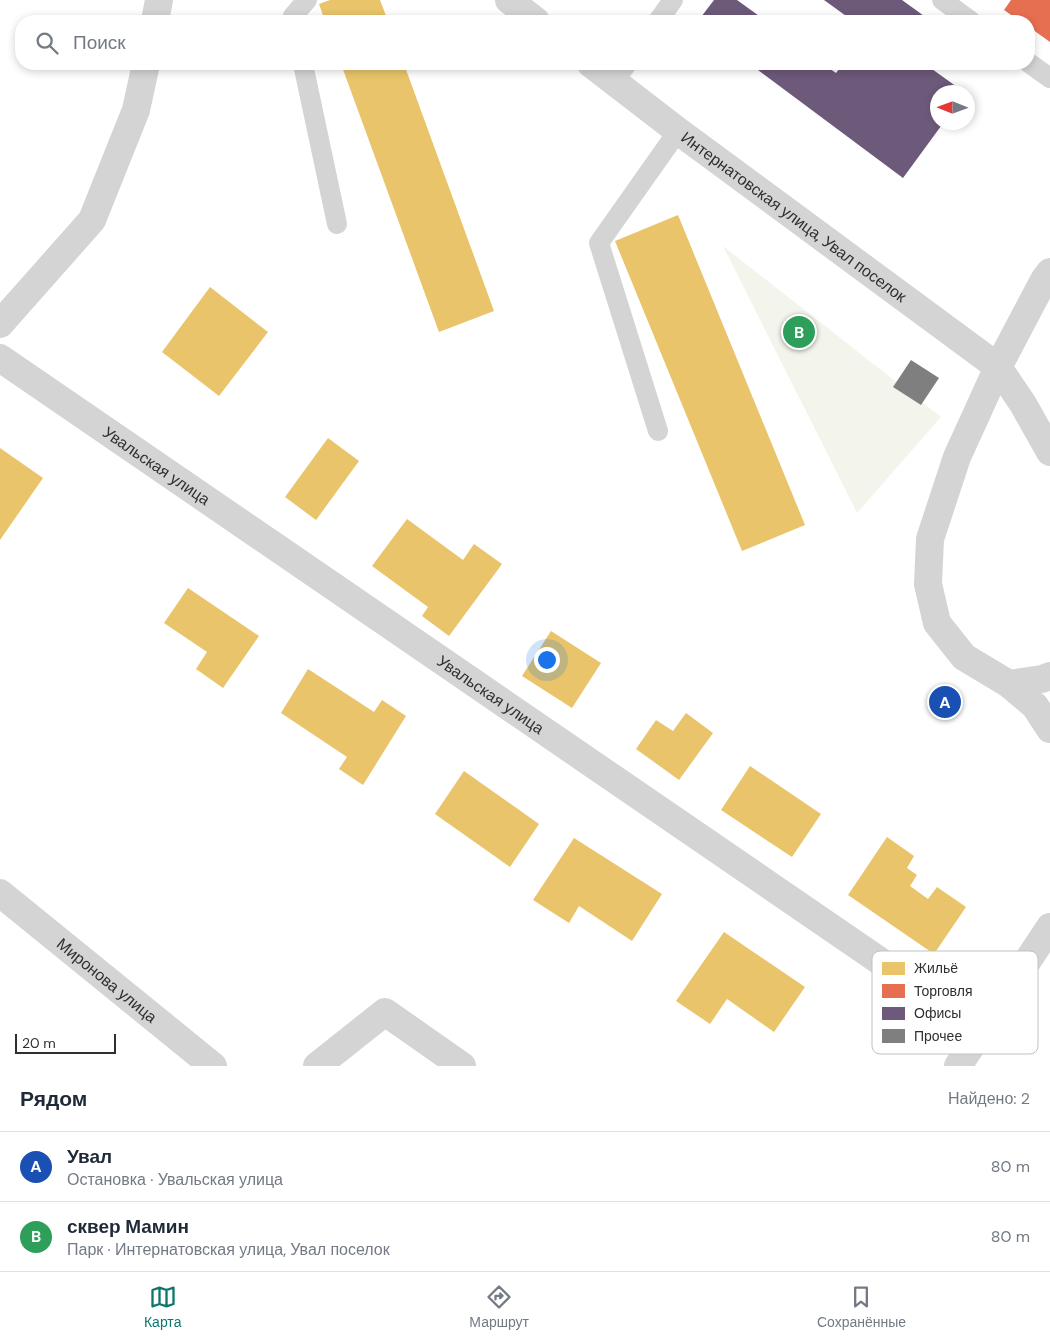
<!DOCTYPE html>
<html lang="ru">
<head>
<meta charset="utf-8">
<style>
  :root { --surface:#fff; --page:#f6f6f7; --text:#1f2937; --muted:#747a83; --line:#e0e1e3; --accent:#0f766e }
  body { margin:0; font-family:"DM Sans",sans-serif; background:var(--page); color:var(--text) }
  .compass { position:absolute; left:930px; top:85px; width:45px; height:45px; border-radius:50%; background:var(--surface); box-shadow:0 2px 8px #0003; rotate:271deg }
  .scale { position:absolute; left:15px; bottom:12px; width:101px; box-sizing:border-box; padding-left:5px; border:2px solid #2f2f2f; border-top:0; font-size:14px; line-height:18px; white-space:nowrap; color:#2f2f2f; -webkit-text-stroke:4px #fff; paint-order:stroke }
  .you { position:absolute; left:546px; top:659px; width:18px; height:18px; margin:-12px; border:4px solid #fff; border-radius:50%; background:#1a73e8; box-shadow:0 0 0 8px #1a73e833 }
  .badge { display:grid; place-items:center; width:32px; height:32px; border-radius:50%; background:var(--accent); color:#fff; font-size:16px; font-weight:700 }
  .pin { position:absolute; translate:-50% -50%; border:2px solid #fff; box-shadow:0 1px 5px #0006 }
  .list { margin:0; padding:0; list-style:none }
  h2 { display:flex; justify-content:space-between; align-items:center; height:65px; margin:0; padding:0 20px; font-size:21px }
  h2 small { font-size:16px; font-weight:400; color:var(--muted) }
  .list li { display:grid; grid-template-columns:32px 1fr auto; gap:15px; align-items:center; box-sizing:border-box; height:70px; padding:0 20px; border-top:1px solid var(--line) }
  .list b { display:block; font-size:19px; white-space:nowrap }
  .list p { margin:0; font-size:16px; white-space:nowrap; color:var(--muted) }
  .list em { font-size:16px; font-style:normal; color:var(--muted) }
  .icon { flex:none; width:28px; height:28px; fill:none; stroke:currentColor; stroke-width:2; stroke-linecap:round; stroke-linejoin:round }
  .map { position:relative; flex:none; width:1050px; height:1066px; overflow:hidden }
  .search { position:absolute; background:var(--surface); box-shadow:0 2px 8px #0003; left:15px; right:15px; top:15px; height:55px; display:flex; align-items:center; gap:12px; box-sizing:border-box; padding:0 18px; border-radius:20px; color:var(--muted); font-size:19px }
  .sheet { height:205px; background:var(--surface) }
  nav { display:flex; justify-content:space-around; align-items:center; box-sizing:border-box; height:70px; border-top:1px solid var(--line); background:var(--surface); font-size:14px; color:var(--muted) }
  nav a { display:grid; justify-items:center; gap:2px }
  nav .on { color:var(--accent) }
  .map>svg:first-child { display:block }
</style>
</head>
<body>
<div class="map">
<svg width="1050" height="1066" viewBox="0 0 1050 1066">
  <rect width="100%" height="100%" fill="#fff"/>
  <path fill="#f3f5ec" d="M 723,246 L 941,417 L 857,513 Z"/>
  <g fill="#e9c46a">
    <path d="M 330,0 L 380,0 L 388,21 L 325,21 L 319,4 Z"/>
    <path d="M 341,64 L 404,64 L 494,311 L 439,332 Z"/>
    <path d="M 678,215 L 805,525 L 742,551 L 615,241 Z"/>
    <path d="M 210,287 L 268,332 L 219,396 L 162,352 Z"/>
    <path d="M 328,438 L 359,461 L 316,520 L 285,497 Z"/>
    <path d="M 0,448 L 43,478 L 0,540 Z"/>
    <path d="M 407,519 L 463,560 L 474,544 L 502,564 L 449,636 L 422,616 L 428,607 L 372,566 Z"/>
    <path d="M 188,588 L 259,636 L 223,688 L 196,669 L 207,652 L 164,623 Z"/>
    <path d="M 551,631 L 601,663 L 572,708 L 522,676 Z"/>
    <path d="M 308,669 L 374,712 L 382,700 L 406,716 L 363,785 L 339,769 L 347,757 L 281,713 Z"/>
    <path d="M 686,713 L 713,733 L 679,780 L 636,749 L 656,720 L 673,731 Z"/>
    <path d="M 750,766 L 821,814 L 792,857 L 721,810 Z"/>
    <path d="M 464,771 L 539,824 L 510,867 L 435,814 Z"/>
    <path d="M 887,837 L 914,856 L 907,868 L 917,875 L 910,886 L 928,899 L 937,887 L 966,907 L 934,954 L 848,895 Z"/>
    <path d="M 574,838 L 662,894 L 632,941 L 579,906 L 569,923 L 533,900 Z"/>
    <path d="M 724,932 L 805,987 L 774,1032 L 727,999 L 710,1024 L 676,1001 Z"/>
  </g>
  <path fill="#e76f51" d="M 1011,0 L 1050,0 L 1050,42 L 1029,27 L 1029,21 L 1020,21 L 1004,10 Z"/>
  <g fill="#6d597a">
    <path d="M 714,0 L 737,0 L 766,21 L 698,21 Z"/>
    <path d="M 824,0 L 902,0 L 931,21 L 853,21 Z"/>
    <path d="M 750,64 L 823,64 L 836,73 L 843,64 L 925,64 L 964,92 L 938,92 L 938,122 L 944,122 L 903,178 Z"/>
  </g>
  <path fill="#7f7f7f" d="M 911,360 L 939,378 L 921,405 L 893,387 Z"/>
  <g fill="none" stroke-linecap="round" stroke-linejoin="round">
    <g stroke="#d4d4d4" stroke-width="20">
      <path d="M 942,0 L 971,21"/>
      <path d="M 294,21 L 293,16 L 307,0"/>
      <path d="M 658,21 L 673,0"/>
      <path d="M 1029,63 L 1050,78"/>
      <path d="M 303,64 L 337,224"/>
      <path d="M 614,81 L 627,64"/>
      <path d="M 658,431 L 599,243 L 678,131"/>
    </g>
    <g stroke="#d4d4d4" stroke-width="28">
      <path d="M 509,0 L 536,21"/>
      <path d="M 155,21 L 159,0"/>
      <path id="s1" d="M 591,64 L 678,131 L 998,367 L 1023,404 L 1050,452"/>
      <path d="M 1050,272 L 1044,280 L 998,367 L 957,457 L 930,539 L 928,584 L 937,623 L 964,657 L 1009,684 L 1035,706 L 1050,729"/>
      <path d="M 0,324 L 92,220 L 136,110 L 146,64"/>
      <path id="s2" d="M 0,358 L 982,1031"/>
      <path d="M 1009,684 L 1042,679 L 1050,676"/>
      <path id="s3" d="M 0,893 L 213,1066"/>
      <path d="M 317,1066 L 385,1012 L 462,1066"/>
      <path d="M 958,1066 L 1050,927"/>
    </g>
  </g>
  <g text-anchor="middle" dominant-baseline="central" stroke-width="5" stroke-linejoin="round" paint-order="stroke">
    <g font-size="16" fill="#2f2f2f" stroke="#fff">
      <text stroke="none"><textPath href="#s1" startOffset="254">Интернатовская улица, Увал поселок</textPath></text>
      <text stroke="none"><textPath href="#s2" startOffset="190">Увальская улица</textPath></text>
      <text stroke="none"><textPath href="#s2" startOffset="595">Увальская улица</textPath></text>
      <text stroke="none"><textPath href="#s3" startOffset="138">Миронова улица</textPath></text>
    </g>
  </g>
  <rect x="872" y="951" width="166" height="103" rx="8" fill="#fff" stroke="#c1c1c1" stroke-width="1"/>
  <rect x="882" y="962" width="23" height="13" fill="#e9c46a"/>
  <rect x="882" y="984" width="23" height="14" fill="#e76f51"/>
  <rect x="882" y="1007" width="23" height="13" fill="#6d597a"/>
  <rect x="882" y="1029" width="23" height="14" fill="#7f7f7f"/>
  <g font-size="14" fill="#2f2f2f">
    <text x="914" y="973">Жильё</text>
    <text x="914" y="996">Торговля</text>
    <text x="914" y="1018">Офисы</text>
    <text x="914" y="1041">Прочее</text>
  </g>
</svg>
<svg class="compass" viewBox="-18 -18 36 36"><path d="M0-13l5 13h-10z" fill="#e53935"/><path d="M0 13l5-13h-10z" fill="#747a83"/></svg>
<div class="scale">20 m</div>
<div class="you"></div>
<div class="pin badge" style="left:945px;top:702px;background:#1a4fb4">A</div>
<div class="pin badge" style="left:799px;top:332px;background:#2e9e5b">B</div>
<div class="search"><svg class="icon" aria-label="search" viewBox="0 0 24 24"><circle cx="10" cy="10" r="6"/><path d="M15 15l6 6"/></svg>Поиск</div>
</div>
<section class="sheet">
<h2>Рядом<small>Найдено: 2</small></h2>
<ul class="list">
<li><span class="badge" style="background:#1a4fb4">A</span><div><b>Увал</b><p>Остановка · Увальская улица</p></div><em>80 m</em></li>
<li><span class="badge" style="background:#2e9e5b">B</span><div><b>сквер Мамин</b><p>Парк · Интернатовская улица, Увал поселок</p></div><em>80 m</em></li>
</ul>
</section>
<nav>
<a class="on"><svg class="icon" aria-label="map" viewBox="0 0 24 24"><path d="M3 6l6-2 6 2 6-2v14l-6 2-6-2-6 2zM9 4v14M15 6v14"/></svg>Карта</a>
<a><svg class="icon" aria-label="directions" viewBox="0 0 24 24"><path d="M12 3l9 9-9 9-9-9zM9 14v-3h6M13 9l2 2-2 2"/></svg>Маршрут</a>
<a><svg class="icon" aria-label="saved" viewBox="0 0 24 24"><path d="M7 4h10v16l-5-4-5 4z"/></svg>Сохранённые</a>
</nav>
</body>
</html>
